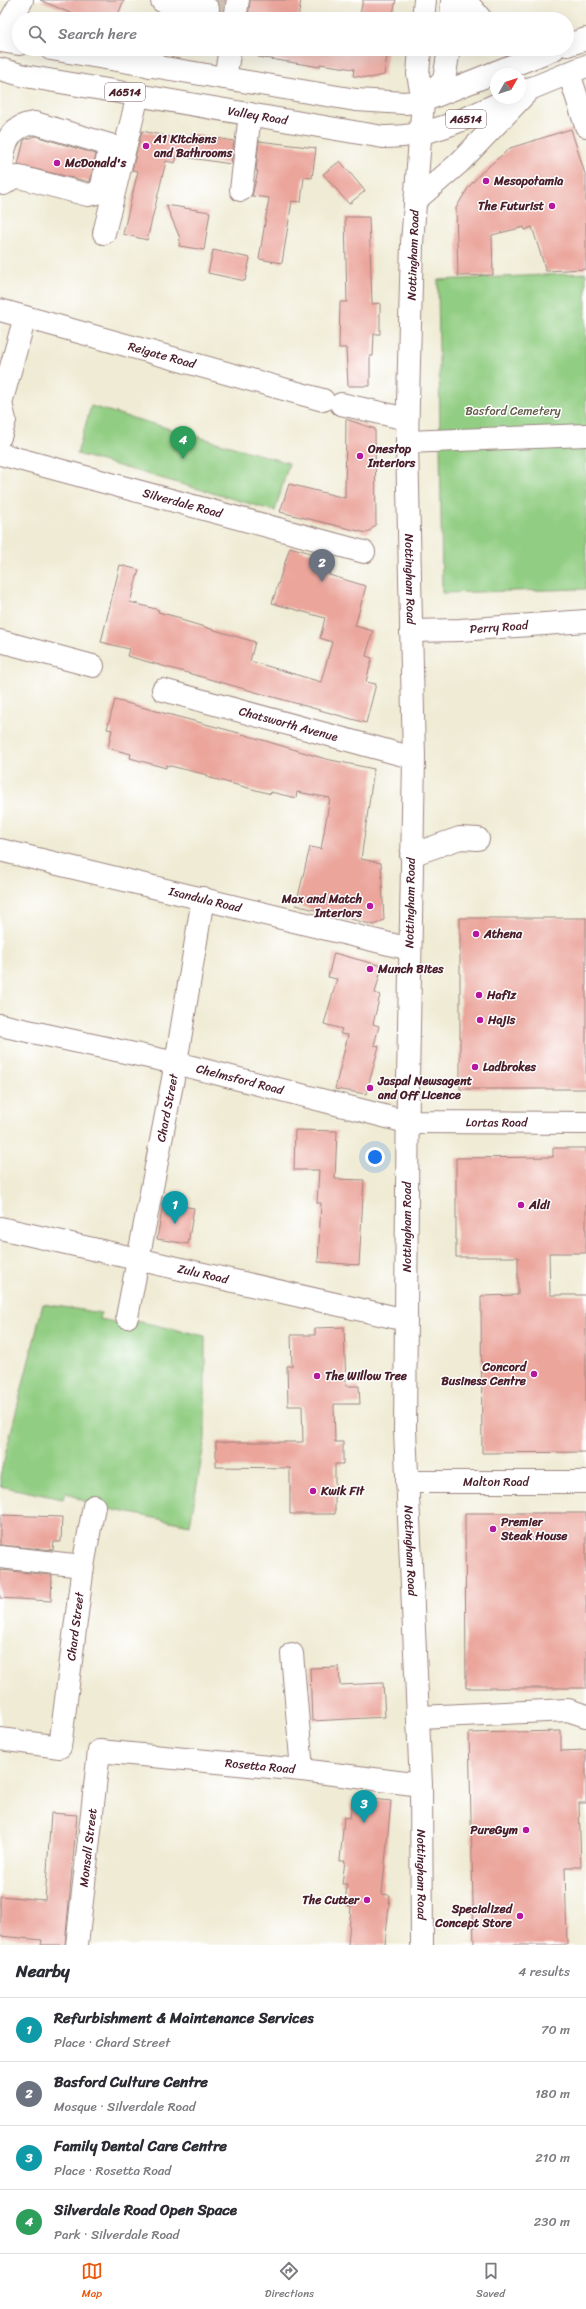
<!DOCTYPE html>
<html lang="en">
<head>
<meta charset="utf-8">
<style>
  :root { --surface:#fff; --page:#f2f2f3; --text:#2b2b33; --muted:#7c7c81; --line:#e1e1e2; --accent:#ea580c }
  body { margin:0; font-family:Sriracha,sans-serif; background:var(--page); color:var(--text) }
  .compass { position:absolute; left:490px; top:68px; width:36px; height:36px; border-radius:50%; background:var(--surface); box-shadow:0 4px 16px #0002; rotate:51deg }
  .you { position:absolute; left:375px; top:1157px; width:14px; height:14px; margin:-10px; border:3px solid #fff; border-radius:50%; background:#1a73e8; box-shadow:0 0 0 6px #1a73e833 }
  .badge { display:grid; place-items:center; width:26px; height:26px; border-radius:50%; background:var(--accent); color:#fff; font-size:13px; font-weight:700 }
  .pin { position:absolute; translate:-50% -33px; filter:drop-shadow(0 1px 2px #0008) }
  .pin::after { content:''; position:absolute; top:21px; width:14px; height:12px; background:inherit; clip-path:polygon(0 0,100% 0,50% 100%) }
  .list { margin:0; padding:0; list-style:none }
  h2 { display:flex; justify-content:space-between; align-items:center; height:52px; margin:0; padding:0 16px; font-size:17px }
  h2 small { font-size:13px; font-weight:400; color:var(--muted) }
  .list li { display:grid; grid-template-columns:26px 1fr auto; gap:12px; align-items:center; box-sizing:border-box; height:64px; padding:0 16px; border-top:1px solid var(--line) }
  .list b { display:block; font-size:15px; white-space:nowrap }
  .list p { margin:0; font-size:13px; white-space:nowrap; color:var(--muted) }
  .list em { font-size:13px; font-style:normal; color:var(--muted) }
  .icon { flex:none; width:22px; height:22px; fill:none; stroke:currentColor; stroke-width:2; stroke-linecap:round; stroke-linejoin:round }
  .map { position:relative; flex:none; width:586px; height:1945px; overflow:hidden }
  .search { position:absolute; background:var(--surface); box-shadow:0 4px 16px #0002; left:12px; right:12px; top:12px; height:44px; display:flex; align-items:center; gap:10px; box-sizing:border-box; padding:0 14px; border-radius:22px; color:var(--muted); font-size:15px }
  .sheet { height:308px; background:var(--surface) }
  nav { display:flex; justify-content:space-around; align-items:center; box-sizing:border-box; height:56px; border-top:1px solid var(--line); background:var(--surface); font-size:11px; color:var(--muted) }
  nav a { display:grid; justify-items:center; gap:2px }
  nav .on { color:var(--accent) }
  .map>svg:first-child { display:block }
</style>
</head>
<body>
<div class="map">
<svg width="586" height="1945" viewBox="0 0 586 1945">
  <rect width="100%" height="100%" fill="#fff"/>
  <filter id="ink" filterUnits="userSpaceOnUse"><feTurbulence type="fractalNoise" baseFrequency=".025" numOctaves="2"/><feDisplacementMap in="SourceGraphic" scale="8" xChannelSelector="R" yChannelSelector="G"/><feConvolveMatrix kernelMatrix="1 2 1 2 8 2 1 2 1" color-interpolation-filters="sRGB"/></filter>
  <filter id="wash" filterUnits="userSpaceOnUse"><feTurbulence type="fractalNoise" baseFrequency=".012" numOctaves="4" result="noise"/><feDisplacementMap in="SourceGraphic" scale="16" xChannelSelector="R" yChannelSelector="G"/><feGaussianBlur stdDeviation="0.9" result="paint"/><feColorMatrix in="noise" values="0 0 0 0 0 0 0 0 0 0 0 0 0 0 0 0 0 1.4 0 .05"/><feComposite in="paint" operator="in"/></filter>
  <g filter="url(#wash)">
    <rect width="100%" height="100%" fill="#efebd4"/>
    <g fill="#91cd82" stroke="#6e7656">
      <path d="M 586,273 L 586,589 L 442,593 L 438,280 Z"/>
      <path d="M 91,406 L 289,463 L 275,511 L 77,454 Z"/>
      <path d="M 43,1304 L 101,1313 L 100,1319 L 135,1326 L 136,1321 L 205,1336 L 205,1439 L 190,1525 L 94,1506 L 65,1492 L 63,1499 L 0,1486 L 0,1476 Z"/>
    </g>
    <g id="blocks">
      <g fill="#eba59b">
        <path d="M 40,0 L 124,0 L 116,19 L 84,19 Z"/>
        <path d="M 216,0 L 225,0 L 223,19 L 215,19 L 220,11 Z"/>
        <path d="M 250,0 L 301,0 L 298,19 L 248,19 Z"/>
        <path d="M 363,0 L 396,0 L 392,19 L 359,19 Z"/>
        <path d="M 252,49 L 388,49 L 384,75 L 370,78 L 353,76 L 354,69 L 320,64 L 320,67 L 258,57 Z"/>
        <path d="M 571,129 L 586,177 L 586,269 L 546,271 L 532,227 L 525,230 L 524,227 L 492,235 L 493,275 L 458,276 L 456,208 L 468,188 L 479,175 L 510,148 Z"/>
        <path d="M 142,131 L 190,141 L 191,134 L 234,141 L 231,164 L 177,156 L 175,163 L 166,161 L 147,240 L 123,234 L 138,171 L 132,170 Z"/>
        <path d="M 35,136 L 96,154 L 90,182 L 18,165 L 24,140 Z"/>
        <path d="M 259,141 L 316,148 L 312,178 L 304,177 L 301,202 L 292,201 L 282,263 L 259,259 L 269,198 L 252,196 L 258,171 L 256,171 Z"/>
        <path d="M 340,161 L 365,191 L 349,204 L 323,174 Z"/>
        <path d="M 166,205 L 210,212 L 204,250 L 179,246 L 180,238 Z"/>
        <path d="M 345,217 L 369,217 L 372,304 L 380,303 L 380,334 L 374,334 L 373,356 L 370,356 L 370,386 L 348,386 L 346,348 L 339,348 L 340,302 L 347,302 Z"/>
        <path d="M 213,250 L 250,258 L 245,281 L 208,273 Z"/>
        <path d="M 346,419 L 375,429 L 376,525 L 367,533 L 280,512 L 289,484 L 345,498 Z"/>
        <path d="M 290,547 L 324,557 L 323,560 L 333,563 L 329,575 L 366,586 L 355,626 L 373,631 L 366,656 L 372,658 L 366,682 L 376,684 L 366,723 L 127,656 L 129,649 L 101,642 L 120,565 L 139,570 L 130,602 L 159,610 L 158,612 L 181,618 L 181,620 L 255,642 L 250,661 L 321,682 L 332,642 L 320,638 L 325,618 L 272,603 Z"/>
        <path d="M 115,700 L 239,733 L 326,759 L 374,769 L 361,859 L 381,863 L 384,920 L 374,925 L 296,905 L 310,847 L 321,849 L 330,798 L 297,792 L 296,798 L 271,792 L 271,794 L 207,777 L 208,775 L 166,765 L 166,768 L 130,758 L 131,754 L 108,748 L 112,730 L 107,729 Z"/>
        <rect x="460" y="918" width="126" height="171"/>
        <path d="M 334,953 L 382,966 L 375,993 L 380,995 L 373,1024 L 379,1026 L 374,1045 L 379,1046 L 366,1094 L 335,1089 L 348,1035 L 340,1034 L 342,1029 L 324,1024 L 337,979 L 328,977 Z"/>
        <path d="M 295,1130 L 337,1131 L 335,1179 L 364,1180 L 359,1265 L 318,1262 L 321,1203 L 317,1203 L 319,1170 L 294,1170 Z"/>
        <path d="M 553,1148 L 586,1148 L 586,1253 L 549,1253 L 550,1295 L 586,1295 L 586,1452 L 482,1453 L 481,1296 L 518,1295 L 518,1257 L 456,1257 L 456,1158 L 553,1157 Z"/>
        <path d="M 163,1203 L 194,1208 L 188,1244 L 157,1239 Z"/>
        <path d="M 344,1327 L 346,1386 L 359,1386 L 360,1404 L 334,1404 L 335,1442 L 343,1442 L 343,1464 L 335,1464 L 335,1514 L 290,1514 L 290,1468 L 216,1467 L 216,1442 L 303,1442 L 302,1406 L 288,1406 L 287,1366 L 292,1366 L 291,1335 L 315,1335 L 315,1328 Z"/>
        <path d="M 465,1513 L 586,1513 L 586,1688 L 466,1688 Z"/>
        <path d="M 0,1515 L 62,1517 L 61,1542 L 54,1542 L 53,1550 L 0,1545 Z"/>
        <path d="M 0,1570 L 52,1575 L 51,1601 L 0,1598 Z"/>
        <path d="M 339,1667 L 340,1685 L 383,1683 L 385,1717 L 312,1721 L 310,1668 Z"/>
        <path d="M 561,1731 L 561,1751 L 586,1750 L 586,1803 L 579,1803 L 581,1867 L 565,1867 L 567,1945 L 474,1945 L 469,1733 Z"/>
        <path d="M 363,1798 L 391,1801 L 382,1894 L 390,1895 L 385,1945 L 348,1945 L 351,1906 L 345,1905 L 347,1884 L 342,1884 L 345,1861 L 340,1861 L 344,1817 L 350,1818 L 352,1803 L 363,1804 Z"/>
        <path d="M 51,1813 L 77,1815 L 65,1945 L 41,1945 L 42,1940 L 0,1936 L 0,1896 L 45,1900 Z"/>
      </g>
    </g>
  </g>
  <g filter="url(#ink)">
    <use href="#blocks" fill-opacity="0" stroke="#9c8580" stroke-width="1"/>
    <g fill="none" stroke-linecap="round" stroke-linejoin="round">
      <path stroke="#cec2b2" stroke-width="22" stroke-dasharray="22 11" stroke-linecap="butt" d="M 208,9 L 230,14"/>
      <defs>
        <g id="minor">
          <path d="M 162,1 L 208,9"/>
          <path d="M 235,19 L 238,0"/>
          <path d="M 0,39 L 22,0"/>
          <path d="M 150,66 L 153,49"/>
          <path d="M 569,73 L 586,126"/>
          <path d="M 225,78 L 230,49"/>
          <path d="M 35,123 L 110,145 L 102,186 L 97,193 L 88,195 L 19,177 L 12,178 L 4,184 C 0,157 3,126 35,123 Z"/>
          <path d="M 241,190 L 250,114"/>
          <path d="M 104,233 L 138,95"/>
          <path id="s1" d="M 0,310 L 323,400"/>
          <path d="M 341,404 L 407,419"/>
          <path d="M 0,437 L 5,420 L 1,403 L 25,317"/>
          <path d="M 407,442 L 586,435"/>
          <path id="s2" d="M 0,454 L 364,552"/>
          <path id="s3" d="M 411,631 L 460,630 L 586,621"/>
          <path d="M 0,641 L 93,666"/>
          <path id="s4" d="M 163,690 L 414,758"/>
          <path id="s5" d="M 0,850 L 410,949"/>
          <path d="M 411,855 L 460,838 L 478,839"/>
          <path id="s6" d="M 0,1025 L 176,1063 L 407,1122 L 586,1123"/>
          <path id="s7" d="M 0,1228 L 406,1320"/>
          <path id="s8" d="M 127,1317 L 176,1063 L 203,898"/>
          <path id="s9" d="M 407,1482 L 586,1482"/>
          <path d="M 0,1557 L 83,1566"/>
          <path d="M 292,1654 L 302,1770"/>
          <path d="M 419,1717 L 568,1710 L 586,1716"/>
          <path id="s10" d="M 0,1739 L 60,1747 L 83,1566 L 94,1506"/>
          <path id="s11" d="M 77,1945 L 99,1751 L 302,1770 L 421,1785"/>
        </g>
        <g id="major">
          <path d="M 423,19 L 425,0"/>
          <path d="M 451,19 L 452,0"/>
          <path id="s12" d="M 420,49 L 418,74 L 423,101 L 412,243 L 407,442 L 414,758 L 408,1081 L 405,1430 L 421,1785 L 422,1945"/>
          <path d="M 423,101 L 444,80 L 449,49"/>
        </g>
        <g id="highway">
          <path d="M 465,0 L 481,19"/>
          <path d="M 0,41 L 19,44"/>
          <path d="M 567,45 L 586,39"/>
          <path d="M 51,49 L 356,100 L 405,103 L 423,101 L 554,49"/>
          <path id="s13" d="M 0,69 L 25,76 L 383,137 C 429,138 470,117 510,98"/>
          <path d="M 520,93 L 586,66"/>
          <path d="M 415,201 L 459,163 L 531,88"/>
        </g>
      </defs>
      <use href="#minor" stroke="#9c8580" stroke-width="24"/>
      <use href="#major" stroke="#9c8580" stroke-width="24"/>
      <use href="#highway" stroke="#9c8580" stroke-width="24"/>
      <use href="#minor" stroke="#fff" stroke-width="22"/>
      <use href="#major" stroke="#fff" stroke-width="22"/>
      <use href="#highway" stroke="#fff" stroke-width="22"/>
    </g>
  </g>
  <g fill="#b5179e" stroke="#fff" stroke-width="1.5">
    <circle cx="146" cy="146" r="4"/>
    <circle cx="57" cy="163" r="4"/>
    <circle cx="486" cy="181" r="4"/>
    <circle cx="552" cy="206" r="4"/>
    <circle cx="360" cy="456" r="4"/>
    <circle cx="370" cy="906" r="4"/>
    <circle cx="476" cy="934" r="4"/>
    <circle cx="370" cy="969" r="4"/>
    <circle cx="479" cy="995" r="4"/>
    <circle cx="480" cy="1020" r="4"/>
    <circle cx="475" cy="1067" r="4"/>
    <circle cx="370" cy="1088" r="4"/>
    <circle cx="521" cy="1205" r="4"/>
    <circle cx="534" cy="1374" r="4"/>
    <circle cx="317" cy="1376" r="4"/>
    <circle cx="313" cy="1491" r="4"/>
    <circle cx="493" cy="1529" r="4"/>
    <circle cx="526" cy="1830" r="4"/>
    <circle cx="367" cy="1900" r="4"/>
    <circle cx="520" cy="1916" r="4"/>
  </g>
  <g text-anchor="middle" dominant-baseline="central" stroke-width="3" stroke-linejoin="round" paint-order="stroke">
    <g fill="#fff" stroke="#80626b" stroke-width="1">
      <rect x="105" y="83" width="40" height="18" rx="3"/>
      <rect x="446" y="110" width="40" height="18" rx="3"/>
    </g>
    <g font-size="11" font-weight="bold" fill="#4a1f2b">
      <text x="125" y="92">A6514</text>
      <text x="466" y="119">A6514</text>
    </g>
    <g font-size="12" fill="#4a1f2b" stroke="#fff">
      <text stroke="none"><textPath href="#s13" startOffset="262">Valley Road</textPath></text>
      <text transform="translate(413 255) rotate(-88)">Nottingham Road</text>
      <text stroke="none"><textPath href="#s1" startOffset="168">Reigate Road</textPath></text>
      <text stroke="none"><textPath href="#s2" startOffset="189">Silverdale Road</textPath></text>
      <text stroke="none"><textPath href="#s12" startOffset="531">Nottingham Road</textPath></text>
      <text stroke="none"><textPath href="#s3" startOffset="88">Perry Road</textPath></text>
      <text stroke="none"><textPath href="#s4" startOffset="130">Chatsworth Avenue</textPath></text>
      <text stroke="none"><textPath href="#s5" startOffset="211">Isandula Road</textPath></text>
      <text transform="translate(410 903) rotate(-89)">Nottingham Road</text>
      <text stroke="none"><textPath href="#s6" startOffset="246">Chelmsford Road</textPath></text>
      <text stroke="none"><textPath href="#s8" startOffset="213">Chard Street</textPath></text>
      <text stroke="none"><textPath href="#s6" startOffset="508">Lortas Road</textPath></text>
      <text transform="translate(407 1227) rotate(-90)">Nottingham Road</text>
      <text stroke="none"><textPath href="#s7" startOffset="208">Zulu Road</textPath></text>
      <text stroke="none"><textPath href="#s9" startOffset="89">Malton Road</textPath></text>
      <text stroke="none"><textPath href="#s12" startOffset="1503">Nottingham Road</textPath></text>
      <text stroke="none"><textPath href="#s10" startOffset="182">Chard Street</textPath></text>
      <text stroke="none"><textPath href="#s11" startOffset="357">Rosetta Road</textPath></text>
      <text stroke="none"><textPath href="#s11" startOffset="98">Monsall Street</textPath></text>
      <text stroke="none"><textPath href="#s12" startOffset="1827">Nottingham Road</textPath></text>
    </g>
    <g font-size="12" font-weight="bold" fill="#4a1f2b" stroke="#fff" text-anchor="start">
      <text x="154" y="139">A1 Kitchens<tspan x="154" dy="14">and Bathrooms</tspan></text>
      <text x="65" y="163">McDonald's</text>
      <text x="494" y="181">Mesopotamia</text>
      <text x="544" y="206" text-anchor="end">The Futurist</text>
      <text x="368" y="449">Onestop<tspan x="368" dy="14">Interiors</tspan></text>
      <text x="362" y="899" text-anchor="end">Max and Match<tspan x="362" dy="14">Interiors</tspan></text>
      <text x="484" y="934">Athena</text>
      <text x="378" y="969">Munch Bites</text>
      <text x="487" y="995">Hafiz</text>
      <text x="488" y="1020">Hajis</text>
      <text x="483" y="1067">Ladbrokes</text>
      <text x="378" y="1081">Jaspal Newsagent<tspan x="378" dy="14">and Off Licence</tspan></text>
      <text x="529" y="1205">Aldi</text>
      <text x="526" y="1367" text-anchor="end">Concord<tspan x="526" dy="14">Business Centre</tspan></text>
      <text x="325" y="1376">The Willow Tree</text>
      <text x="321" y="1491">Kwik Fit</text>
      <text x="501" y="1522">Premier<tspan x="501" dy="14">Steak House</tspan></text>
      <text x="518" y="1830" text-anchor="end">PureGym</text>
      <text x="359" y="1900" text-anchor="end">The Cutter</text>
      <text x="512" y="1909" text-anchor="end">Specialized<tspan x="512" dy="14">Concept Store</tspan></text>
    </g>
    <g font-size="12" fill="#635c49" stroke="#fff">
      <text x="513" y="411">Basford Cemetery</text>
    </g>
  </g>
</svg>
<svg class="compass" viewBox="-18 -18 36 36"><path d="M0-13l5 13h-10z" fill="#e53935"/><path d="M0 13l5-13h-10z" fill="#7c7c81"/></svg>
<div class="you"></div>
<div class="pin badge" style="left:175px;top:1224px;background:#0f9aa8">1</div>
<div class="pin badge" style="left:322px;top:582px;background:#6b7280">2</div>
<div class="pin badge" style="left:364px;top:1823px;background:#0f9aa8">3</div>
<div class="pin badge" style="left:183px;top:459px;background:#2e9e5b">4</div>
<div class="search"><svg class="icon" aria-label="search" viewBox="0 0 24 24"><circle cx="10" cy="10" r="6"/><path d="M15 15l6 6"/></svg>Search here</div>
</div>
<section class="sheet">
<h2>Nearby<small>4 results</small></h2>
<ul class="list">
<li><span class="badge" style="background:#0f9aa8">1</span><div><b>Refurbishment &amp; Maintenance Services</b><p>Place · Chard Street</p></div><em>70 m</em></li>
<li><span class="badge" style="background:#6b7280">2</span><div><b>Basford Culture Centre</b><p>Mosque · Silverdale Road</p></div><em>180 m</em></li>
<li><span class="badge" style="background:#0f9aa8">3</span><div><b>Family Dental Care Centre</b><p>Place · Rosetta Road</p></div><em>210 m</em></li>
<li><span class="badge" style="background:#2e9e5b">4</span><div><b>Silverdale Road Open Space</b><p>Park · Silverdale Road</p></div><em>230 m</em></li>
</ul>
</section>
<nav>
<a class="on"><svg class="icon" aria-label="map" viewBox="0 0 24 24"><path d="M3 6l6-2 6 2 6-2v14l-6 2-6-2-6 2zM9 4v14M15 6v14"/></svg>Map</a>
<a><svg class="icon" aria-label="directions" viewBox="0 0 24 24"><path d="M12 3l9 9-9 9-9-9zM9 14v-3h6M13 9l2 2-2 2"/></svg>Directions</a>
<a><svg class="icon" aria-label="saved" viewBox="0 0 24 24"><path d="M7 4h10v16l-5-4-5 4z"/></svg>Saved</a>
</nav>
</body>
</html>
